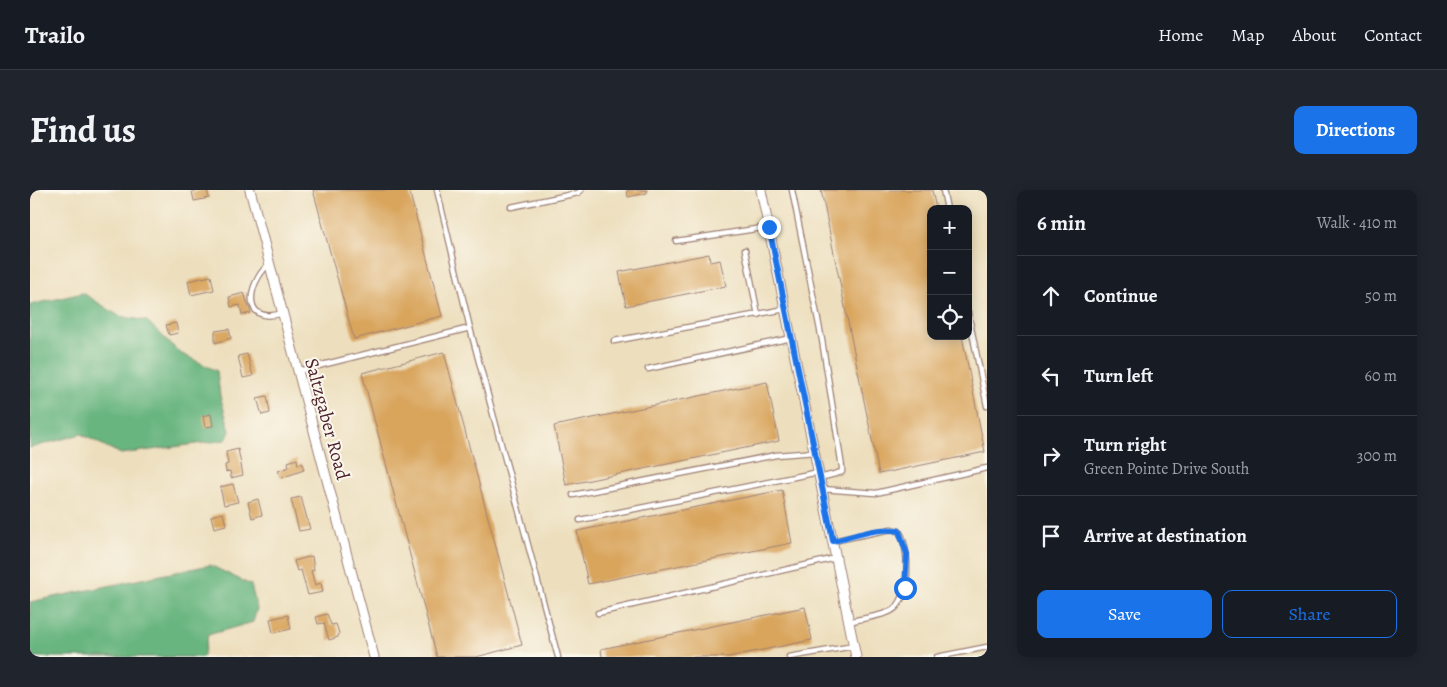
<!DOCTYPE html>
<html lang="en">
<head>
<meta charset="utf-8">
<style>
  :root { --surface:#171b24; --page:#20242c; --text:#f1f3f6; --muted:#9ea1a6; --line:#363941; --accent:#1a73e8 }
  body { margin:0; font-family:Alegreya,serif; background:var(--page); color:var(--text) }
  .controls { position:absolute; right:15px; top:15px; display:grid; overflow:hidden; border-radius:10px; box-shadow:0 2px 12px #0003 }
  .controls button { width:45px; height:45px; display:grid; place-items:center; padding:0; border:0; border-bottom:1px solid var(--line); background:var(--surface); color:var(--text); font:25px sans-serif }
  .stop { position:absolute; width:15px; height:15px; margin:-11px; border:4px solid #1a73e8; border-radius:50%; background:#fff }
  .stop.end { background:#1a73e8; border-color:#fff; box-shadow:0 1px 5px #0008 }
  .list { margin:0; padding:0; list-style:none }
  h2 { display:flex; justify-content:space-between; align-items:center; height:65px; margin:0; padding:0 20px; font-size:21px }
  h2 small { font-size:16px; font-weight:400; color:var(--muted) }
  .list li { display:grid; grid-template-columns:32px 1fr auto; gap:15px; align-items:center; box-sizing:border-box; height:80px; padding:0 20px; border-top:1px solid var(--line) }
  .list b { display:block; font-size:19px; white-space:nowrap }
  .list p { margin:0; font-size:16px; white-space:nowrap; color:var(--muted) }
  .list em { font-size:16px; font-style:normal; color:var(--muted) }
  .actions { display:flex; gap:10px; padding:15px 20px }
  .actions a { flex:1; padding:11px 0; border:1px solid var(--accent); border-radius:10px; text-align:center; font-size:18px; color:var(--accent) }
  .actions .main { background:var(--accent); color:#fff }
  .icon { flex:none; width:28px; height:28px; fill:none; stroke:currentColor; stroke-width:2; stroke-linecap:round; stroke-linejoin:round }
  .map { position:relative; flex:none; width:957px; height:467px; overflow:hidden; border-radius:10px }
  header { display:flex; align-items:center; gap:30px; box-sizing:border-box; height:70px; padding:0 25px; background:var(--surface); border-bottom:1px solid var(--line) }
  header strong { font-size:24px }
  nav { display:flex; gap:28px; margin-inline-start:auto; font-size:18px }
  .intro { display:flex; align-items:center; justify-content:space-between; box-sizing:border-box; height:120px; padding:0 30px }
  h1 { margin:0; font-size:35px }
  .button { padding:12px 22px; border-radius:10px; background:var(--accent); color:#fff; font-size:18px; font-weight:700 }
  main { display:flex; gap:30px; padding:0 30px }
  aside { flex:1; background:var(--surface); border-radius:10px; box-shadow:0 2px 12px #0003 }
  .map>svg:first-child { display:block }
</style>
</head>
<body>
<header>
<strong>Trailo</strong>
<nav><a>Home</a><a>Map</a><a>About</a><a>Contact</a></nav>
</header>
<div class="intro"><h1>Find us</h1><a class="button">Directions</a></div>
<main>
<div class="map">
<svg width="957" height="467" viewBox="0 0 957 467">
  <rect width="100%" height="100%" fill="#fbf7ec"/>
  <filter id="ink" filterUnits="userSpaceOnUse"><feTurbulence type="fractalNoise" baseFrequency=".02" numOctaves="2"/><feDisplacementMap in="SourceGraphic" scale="10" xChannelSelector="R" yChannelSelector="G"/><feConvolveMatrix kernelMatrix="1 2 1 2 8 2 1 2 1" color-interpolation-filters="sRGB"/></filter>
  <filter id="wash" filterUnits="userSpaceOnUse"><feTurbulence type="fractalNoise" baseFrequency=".0096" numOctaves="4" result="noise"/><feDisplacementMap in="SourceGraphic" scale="20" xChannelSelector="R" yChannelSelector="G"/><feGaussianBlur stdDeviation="1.12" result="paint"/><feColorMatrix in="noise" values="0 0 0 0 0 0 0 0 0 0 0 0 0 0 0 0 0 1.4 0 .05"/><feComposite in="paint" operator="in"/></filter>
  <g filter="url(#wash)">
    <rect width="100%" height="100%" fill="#eddfbe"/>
    <g fill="#68b57f" stroke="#596a55">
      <path d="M 53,103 L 89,126 L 117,131 L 150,163 L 187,181 L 190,206 L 200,241 L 196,250 L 91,264 L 51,244 L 0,258 L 0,115 Z"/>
      <path d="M 180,375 L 221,395 L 227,419 L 223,432 L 178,445 L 173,467 L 0,467 L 0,412 Z"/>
    </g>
    <g id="blocks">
      <g fill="#d9a55d">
        <path d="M 177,0 L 179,8 L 164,11 L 162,1 Z"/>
        <path d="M 283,0 L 379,0 L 412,126 L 324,149 Z"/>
        <path d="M 597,0 L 617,0 L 617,3 L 598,7 Z"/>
        <path d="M 791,0 L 902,0 L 906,19 L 901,19 L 901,146 L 932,146 L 955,262 L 849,284 Z"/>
        <path d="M 679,64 L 680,72 L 690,70 L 696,96 L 596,116 L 589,82 Z"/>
        <path d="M 181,86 L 184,100 L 161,105 L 158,91 Z"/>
        <path d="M 214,103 L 221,123 L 212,125 L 210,115 L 201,117 L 199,107 Z"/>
        <path d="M 146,133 L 148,143 L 139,145 L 136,135 Z"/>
        <path d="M 199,139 L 201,148 L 185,153 L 185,141 Z"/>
        <path d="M 414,162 L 492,455 L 446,467 L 407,467 L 332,183 Z"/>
        <path d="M 217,164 L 223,186 L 213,188 L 208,166 Z"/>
        <path d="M 737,192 L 749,251 L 536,295 L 524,236 Z"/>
        <path d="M 237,206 L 240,223 L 232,225 L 227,208 Z"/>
        <path d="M 181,224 L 183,236 L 175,237 L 173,226 Z"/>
        <path d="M 208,259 L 213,285 L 201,288 L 200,281 L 196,282 L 195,275 L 198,274 L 196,262 Z"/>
        <path d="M 267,269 L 268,275 L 272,273 L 274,280 L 251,288 L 248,281 L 259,277 L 258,272 Z"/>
        <path d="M 203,294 L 208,312 L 194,315 L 190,297 Z"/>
        <path d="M 752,300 L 762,353 L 558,394 L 547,341 Z"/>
        <path d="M 271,307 L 280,339 L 269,341 L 261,309 Z"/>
        <path d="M 228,309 L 232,325 L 222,328 L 218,312 Z"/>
        <path d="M 193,323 L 196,335 L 184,338 L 181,326 Z"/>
        <path d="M 282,366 L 284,380 L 281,381 L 285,395 L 291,393 L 293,402 L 278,405 L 271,380 L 267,381 L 264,371 Z"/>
        <path d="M 775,417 L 782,450 L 698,467 L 572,467 L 571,459 Z"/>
        <path d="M 297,424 L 301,435 L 306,434 L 309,443 L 308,447 L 299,450 L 294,433 L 288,434 L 286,427 Z"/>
        <path d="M 258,425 L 261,439 L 243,443 L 240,429 Z"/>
      </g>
    </g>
  </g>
  <g filter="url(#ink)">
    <use href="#blocks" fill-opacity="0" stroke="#9c7f74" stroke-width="1"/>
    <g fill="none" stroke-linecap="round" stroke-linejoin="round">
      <defs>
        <g id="service">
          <path d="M 407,0 L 440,138"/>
          <path d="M 762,0 L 792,150 L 812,277 L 812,282 L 790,288"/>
          <path d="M 913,0 L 917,19"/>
          <path d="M 481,17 L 548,3 L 551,0"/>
          <path d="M 646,51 L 739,37"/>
          <path d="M 715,60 L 728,125"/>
          <path d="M 239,74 C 216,95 212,136 253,123"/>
          <path d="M 938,122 L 957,216"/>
          <path d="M 584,151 L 755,119"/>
          <path d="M 618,179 L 761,148"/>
          <path d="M 268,181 L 440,138 L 528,467"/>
          <path d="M 792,299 L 846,303 L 957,278"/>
          <path d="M 543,305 L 746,265 L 785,262"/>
          <path d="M 550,330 L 789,282"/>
          <path d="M 803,351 L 861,339 L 869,341 C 880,357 882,411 861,421 C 849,427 832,428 819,432"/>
          <path d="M 568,423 L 806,368"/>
          <path d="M 759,467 L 824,456"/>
          <path d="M 907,467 L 957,457"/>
        </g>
        <g id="minor">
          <path d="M 220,0 L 344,467"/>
          <path d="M 731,0 L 826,467"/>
        </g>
      </defs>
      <use href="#service" stroke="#9c7f74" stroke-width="7"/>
      <use href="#minor" stroke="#9c7f74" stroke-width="11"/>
      <use href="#service" stroke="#fff" stroke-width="4.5"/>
      <use href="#minor" stroke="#fff" stroke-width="9"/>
    </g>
  </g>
  <g fill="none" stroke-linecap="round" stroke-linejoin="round" filter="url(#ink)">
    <path stroke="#1a73e8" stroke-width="6" d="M 739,37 L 803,351 C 823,347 849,336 869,341 L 877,364 L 875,398"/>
  </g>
  <g text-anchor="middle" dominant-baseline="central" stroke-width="4" stroke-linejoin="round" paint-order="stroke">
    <g font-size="19" fill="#4a1f2b" stroke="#fbf7ec">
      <text transform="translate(297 229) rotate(75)">Saltzgaber Road</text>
    </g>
  </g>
</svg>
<div class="controls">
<button>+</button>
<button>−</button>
<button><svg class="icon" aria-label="locate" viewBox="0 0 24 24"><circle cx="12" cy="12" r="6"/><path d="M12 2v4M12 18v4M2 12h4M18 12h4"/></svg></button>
</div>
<div class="stop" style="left:875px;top:398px"></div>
<div class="stop end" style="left:739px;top:37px"></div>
</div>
<aside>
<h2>6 min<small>Walk · 410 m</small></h2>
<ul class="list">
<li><svg class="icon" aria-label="ahead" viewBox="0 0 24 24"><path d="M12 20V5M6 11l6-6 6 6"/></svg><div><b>Continue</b></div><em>50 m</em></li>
<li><svg class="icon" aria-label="left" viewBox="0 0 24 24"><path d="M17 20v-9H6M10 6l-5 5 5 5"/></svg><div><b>Turn left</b></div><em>60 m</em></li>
<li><svg class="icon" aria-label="right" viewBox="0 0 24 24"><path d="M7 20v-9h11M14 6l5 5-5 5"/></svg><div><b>Turn right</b><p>Green Pointe Drive South</p></div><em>300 m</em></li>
<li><svg class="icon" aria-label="arrive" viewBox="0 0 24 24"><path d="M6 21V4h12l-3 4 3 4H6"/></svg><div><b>Arrive at destination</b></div></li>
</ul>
<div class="actions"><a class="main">Save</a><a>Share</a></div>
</aside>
</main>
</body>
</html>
